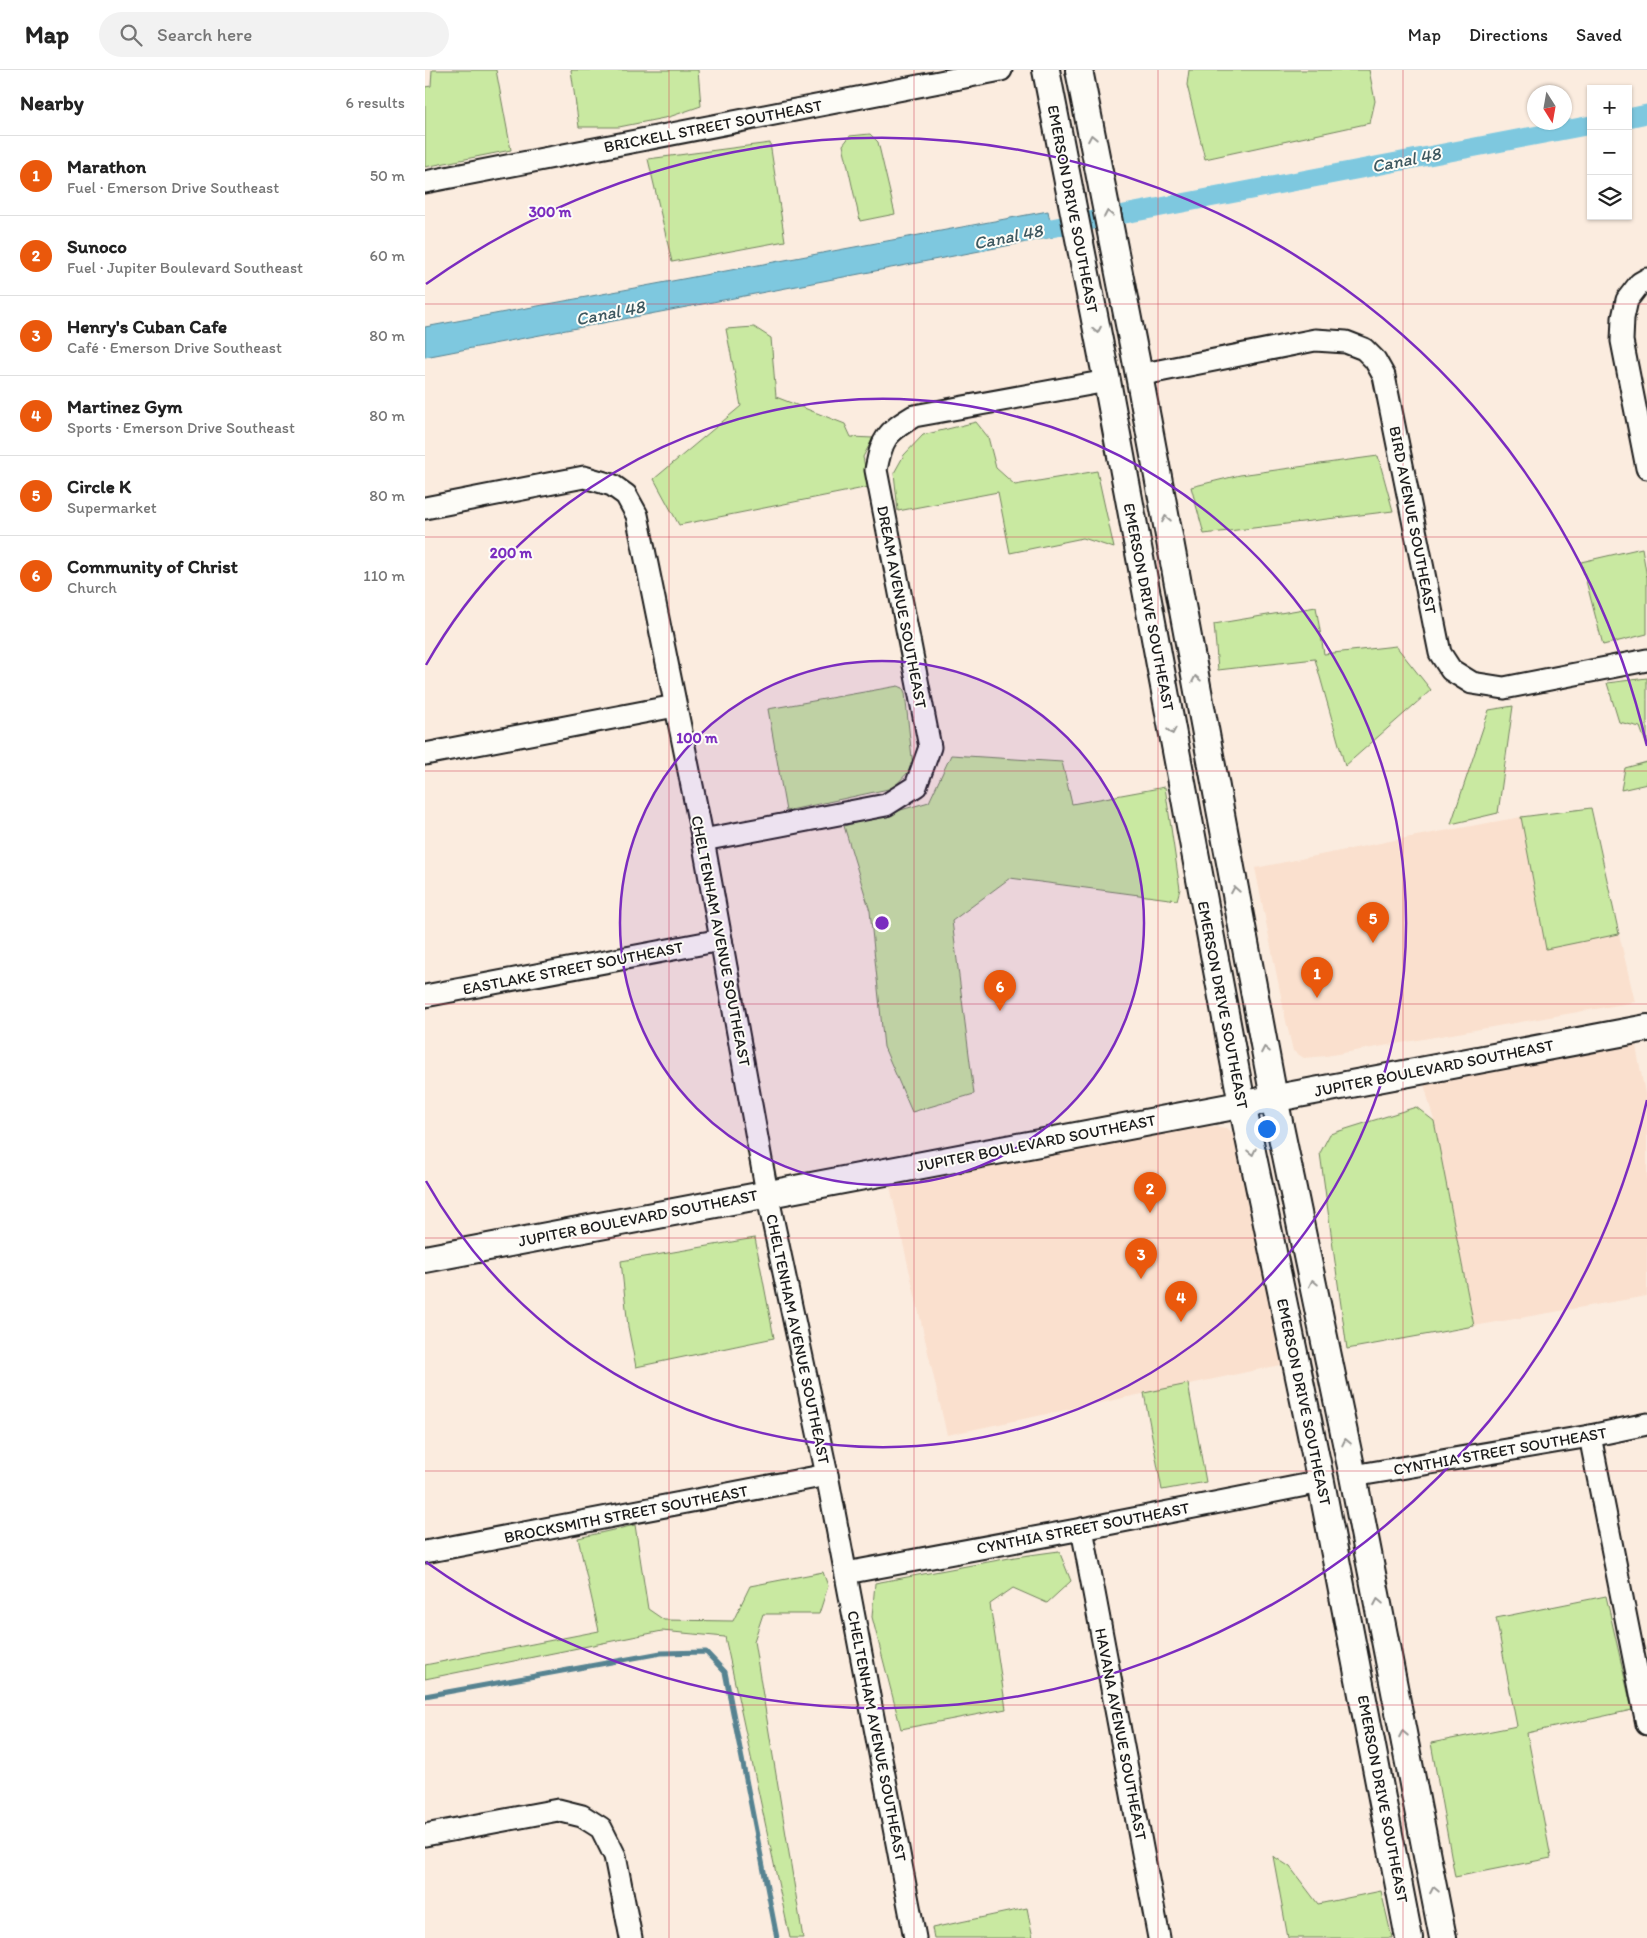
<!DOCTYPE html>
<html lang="en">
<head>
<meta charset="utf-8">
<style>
  :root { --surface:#fff; --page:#f2f2f2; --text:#222; --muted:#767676; --line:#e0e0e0; --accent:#ea580c }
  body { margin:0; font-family:Itim,sans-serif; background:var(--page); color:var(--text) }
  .controls { position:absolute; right:15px; top:15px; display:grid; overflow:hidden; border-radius:0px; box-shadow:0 1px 4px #0004 }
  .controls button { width:45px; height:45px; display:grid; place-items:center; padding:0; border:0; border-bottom:1px solid var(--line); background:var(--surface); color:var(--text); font:25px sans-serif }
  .compass { position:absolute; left:1102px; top:15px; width:45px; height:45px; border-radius:50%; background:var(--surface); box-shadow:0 1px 4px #0004; rotate:169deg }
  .you { position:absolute; left:841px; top:1058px; width:18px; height:18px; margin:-12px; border:4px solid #fff; border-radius:50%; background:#1a73e8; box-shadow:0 0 0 8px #1a73e833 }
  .badge { display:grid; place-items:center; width:32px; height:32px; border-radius:50%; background:var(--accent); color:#fff; font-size:16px; font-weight:700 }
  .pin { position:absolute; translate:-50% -41px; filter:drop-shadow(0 1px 2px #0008) }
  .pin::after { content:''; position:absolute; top:26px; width:18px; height:15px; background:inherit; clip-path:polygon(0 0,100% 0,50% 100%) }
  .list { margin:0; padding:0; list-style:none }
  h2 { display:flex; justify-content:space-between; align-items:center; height:65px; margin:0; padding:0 20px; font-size:21px }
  h2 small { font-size:16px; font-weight:400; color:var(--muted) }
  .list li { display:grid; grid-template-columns:32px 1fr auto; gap:15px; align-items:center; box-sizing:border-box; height:80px; padding:0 20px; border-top:1px solid var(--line) }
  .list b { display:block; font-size:19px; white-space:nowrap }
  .list p { margin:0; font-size:16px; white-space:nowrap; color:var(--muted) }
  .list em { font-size:16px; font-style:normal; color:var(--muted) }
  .icon { flex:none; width:28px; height:28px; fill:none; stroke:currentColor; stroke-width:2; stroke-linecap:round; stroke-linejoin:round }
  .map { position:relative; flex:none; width:1222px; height:1868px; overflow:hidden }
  header { display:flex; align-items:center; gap:30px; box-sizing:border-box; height:70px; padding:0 25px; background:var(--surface); border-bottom:1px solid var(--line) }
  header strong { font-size:24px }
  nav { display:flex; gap:28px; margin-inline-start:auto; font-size:18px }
  .search { width:350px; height:45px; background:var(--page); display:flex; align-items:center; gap:12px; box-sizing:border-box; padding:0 18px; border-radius:28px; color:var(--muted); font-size:19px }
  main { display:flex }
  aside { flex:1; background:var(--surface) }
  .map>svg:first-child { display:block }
</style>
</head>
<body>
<header>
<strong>Map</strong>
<div class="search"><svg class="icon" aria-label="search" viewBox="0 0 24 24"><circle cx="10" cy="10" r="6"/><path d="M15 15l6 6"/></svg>Search here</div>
<nav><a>Map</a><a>Directions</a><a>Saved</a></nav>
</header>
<main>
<aside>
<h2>Nearby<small>6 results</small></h2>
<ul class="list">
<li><span class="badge">1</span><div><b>Marathon</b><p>Fuel · Emerson Drive Southeast</p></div><em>50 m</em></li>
<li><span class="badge">2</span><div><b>Sunoco</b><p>Fuel · Jupiter Boulevard Southeast</p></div><em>60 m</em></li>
<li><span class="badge">3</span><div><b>Henry's Cuban Cafe</b><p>Café · Emerson Drive Southeast</p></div><em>80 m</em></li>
<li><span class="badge">4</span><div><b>Martinez Gym</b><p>Sports · Emerson Drive Southeast</p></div><em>80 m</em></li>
<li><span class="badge">5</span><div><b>Circle K</b><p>Supermarket</p></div><em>80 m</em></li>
<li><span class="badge">6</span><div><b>Community of Christ</b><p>Church</p></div><em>110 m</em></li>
</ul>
</aside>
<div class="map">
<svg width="1222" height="1868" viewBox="0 0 1222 1868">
  <rect width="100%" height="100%" fill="#fbecdf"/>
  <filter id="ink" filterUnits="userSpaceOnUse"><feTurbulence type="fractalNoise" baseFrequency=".02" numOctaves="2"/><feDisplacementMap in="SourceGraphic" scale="10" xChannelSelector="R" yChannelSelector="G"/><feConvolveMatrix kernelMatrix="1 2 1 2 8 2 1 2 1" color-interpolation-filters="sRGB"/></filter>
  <g filter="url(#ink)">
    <g fill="#fae0ce">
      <path d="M 1096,747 L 1121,878 L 1194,864 L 1210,932 L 901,986 L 879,988 L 868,981 L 861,951 L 830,798 L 980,768 Z"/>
      <path d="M 1210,971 L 1222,1034 L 1222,1226 L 1049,1256 L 1009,1051 L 999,1014 Z"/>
      <path d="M 783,1056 L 802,1058 L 815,1069 L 860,1294 L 522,1365 L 464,1112 Z"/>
    </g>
    <g fill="#c9e9a1" stroke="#72825e">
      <path d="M 7,0 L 71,0 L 86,80 L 0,97 L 0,17 L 6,16 Z"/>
      <path d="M 146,0 L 273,0 L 276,36 L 244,47 L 194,57 L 154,57 Z"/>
      <path d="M 764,0 L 944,0 L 950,31 L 945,53 L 780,89 L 762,15 Z"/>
      <path d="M 445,64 L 453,72 L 470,144 L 435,151 L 418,75 L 425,66 Z"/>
      <path d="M 345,73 L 360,171 L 247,192 L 223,89 Z"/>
      <path d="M 329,257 L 346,268 L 351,327 L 420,354 L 426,367 L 448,368 L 438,387 L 444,417 L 254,455 L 229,409 L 316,336 L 301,259 Z"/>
      <path d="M 551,352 L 563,367 L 571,398 L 590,415 L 672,401 L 689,478 L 658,468 L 585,483 L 573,422 L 473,441 L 469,403 L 479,385 L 498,365 Z"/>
      <path d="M 953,386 L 968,441 L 779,464 L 766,417 L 815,405 Z"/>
      <path d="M 1217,478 L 1222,508 L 1222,564 L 1178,575 L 1156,492 Z"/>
      <path d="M 891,537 L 899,584 L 971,576 L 1006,620 L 920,696 L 890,589 L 793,600 L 789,554 Z"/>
      <path d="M 1222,608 L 1222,676 L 1215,657 L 1194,652 L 1182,613 Z"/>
      <path d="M 473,616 L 478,618 L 480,623 L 488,697 L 468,718 L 361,741 L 343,639 Z"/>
      <path d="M 1088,636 L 1073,743 L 1026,754 L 1064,640 Z"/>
      <path d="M 526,685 L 637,692 L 647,734 L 740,717 L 755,819 L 752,830 L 585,808 L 527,851 L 549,1024 L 487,1042 L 459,977 L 445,841 L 419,756 L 504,732 Z"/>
      <path d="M 1222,692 L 1222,714 L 1196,720 L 1200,698 Z"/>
      <path d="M 1166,738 L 1194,864 L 1121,879 L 1096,747 Z"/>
      <path d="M 991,1037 L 1009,1051 L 1049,1256 L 922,1279 L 895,1083 L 905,1064 Z"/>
      <path d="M 330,1168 L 349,1268 L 211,1297 L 203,1257 L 196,1191 Z"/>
      <path d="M 763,1314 L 781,1412 L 737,1420 L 719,1323 Z"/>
      <path d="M 210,1455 L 223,1539 L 239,1550 L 308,1551 L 325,1516 L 398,1502 L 403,1516 L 394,1544 L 338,1544 L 329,1571 L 378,1868 L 365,1868 L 300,1567 L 237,1561 L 0,1609 L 0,1595 L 174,1561 L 153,1468 Z"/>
      <path d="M 634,1481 L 646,1511 L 622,1533 L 588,1518 L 565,1534 L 581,1639 L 476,1659 L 447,1547 L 450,1513 L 590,1487 Z"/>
      <path d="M 1181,1526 L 1207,1640 L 1102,1663 L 1126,1788 L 1030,1807 L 1006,1673 L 1092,1656 L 1071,1548 Z"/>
      <path d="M 848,1786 L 865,1797 L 893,1834 L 956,1821 L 967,1868 L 863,1868 Z"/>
      <path d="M 602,1838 L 608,1868 L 509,1868 L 507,1858 Z"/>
    </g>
    <path fill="#7ec8df" stroke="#578391" d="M 623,141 L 628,167 L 0,287 L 0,257 Z"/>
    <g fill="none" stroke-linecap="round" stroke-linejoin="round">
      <path stroke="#578391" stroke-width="5" d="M 0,1626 L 236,1583 L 281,1582 L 300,1602 L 352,1868"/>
      <g stroke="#7ec8df" stroke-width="19">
        <path d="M 1203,48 L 1222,44"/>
        <path d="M 600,163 L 1166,55"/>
      </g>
      <defs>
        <g id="minor">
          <path d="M 0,112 L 576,0"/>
          <path d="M 1222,209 L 1215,213 L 1202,230 L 1198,248 L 1197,271 L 1222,398"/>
          <path d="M 714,305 L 890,270 L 921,272 L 939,279 L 950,290 L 959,306 L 1015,583 L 1026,600 L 1047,613 L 1079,618 L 1222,590"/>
          <path d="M 0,438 L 159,407 L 187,415 L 201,425 L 212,445 L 278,770 L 342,1123 L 402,1405 L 490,1868"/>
          <path d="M 0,684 L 250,636"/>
          <path d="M 278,770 L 461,735 L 491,716 L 505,677 L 451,400 C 457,368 461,363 489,346 L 682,311"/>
          <path d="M 0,926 L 296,870"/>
          <path d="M 1165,1366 L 1222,1654"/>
          <path d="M 928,1406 L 1165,1366 L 1222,1354"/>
          <path d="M 657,1459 L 734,1868"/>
          <path d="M 0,1482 L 402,1405"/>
          <path d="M 421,1503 L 657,1459 L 896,1412"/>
          <path d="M 0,1765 L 133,1740 L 157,1746 L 176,1758 L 190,1786 L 206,1868"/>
        </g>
        <g id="tertiary">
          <path d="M 621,0 L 682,311 L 817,1034 L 896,1412 L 984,1868"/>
          <path d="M 654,0 L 714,305 L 849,1028 L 928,1406 L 1018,1868"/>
          <path d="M 0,1189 L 1222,958"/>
        </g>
      </defs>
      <use href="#minor" stroke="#1c1c1c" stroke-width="25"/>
      <use href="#tertiary" stroke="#1c1c1c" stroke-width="30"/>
      <use href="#minor" stroke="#fdfcf7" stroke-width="21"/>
      <use href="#tertiary" stroke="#fdfcf7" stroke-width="26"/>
    </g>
    <defs><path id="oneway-chevron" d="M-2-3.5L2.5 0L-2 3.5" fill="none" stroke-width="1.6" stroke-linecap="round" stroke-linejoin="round" transform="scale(1.25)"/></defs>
    <g stroke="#989794">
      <use href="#oneway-chevron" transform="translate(667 68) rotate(-101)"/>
      <use href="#oneway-chevron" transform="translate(683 144) rotate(-101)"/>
      <use href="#oneway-chevron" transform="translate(672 260) rotate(79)"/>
      <use href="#oneway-chevron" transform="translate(741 449) rotate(-101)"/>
      <use href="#oneway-chevron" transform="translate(771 609) rotate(-101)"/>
      <use href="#oneway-chevron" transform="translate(747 661) rotate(79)"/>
      <use href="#oneway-chevron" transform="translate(810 820) rotate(-100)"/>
      <use href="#oneway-chevron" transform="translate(840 980) rotate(-101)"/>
      <use href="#oneway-chevron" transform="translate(827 1082) rotate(78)"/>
      <use href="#oneway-chevron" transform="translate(888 1213) rotate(-102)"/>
      <use href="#oneway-chevron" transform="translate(921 1372) rotate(-102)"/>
      <use href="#oneway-chevron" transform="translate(953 1532) rotate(-101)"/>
      <use href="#oneway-chevron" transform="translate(978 1664) rotate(-101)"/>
      <use href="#oneway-chevron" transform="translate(1009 1820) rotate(-101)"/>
    </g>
  </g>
  <path fill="none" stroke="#d1495b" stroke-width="1" stroke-opacity="0.55" d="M 244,0 L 244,1868M 489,0 L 489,1868M 733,0 L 733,1868M 978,0 L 978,1868M 0,234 L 1222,234M 0,467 L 1222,467M 0,701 L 1222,701M 0,934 L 1222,934M 0,1168 L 1222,1168M 0,1401 L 1222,1401M 0,1635 L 1222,1635"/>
  <circle cx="457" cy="853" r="262" fill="#7b2cbf" fill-opacity=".12"/>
  <g fill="none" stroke="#7b2cbf" stroke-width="2.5">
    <circle cx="457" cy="853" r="262"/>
    <path d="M1 595A524 524 0 1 1 1 1111"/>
    <path d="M1222 1030A785 785 0 0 1 1 1492M1 214A785 785 0 0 1 1222 676"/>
  </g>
  <g text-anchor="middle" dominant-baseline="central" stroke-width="4" stroke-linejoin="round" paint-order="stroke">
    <g font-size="16" fill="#1c1c1c" stroke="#fdfcf7">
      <text transform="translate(288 56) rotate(-11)">BRICKELL STREET SOUTHEAST</text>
      <text transform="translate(648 139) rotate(79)">EMERSON DRIVE SOUTHEAST</text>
      <text transform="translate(988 450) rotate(79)">BIRD AVENUE SOUTHEAST</text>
      <text transform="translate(477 537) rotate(79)">DREAM AVENUE SOUTHEAST</text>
      <text transform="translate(724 537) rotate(79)">EMERSON DRIVE SOUTHEAST</text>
      <text transform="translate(296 871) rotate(79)">CHELTENHAM AVENUE SOUTHEAST</text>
      <text transform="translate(148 898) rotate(-11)">EASTLAKE STREET SOUTHEAST</text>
      <text transform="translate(798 935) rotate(79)">EMERSON DRIVE SOUTHEAST</text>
      <text transform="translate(1009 998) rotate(-11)">JUPITER BOULEVARD SOUTHEAST</text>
      <text transform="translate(611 1073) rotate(-11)">JUPITER BOULEVARD SOUTHEAST</text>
      <text transform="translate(213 1148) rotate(-11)">JUPITER BOULEVARD SOUTHEAST</text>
      <text transform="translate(373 1269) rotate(78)">CHELTENHAM AVENUE SOUTHEAST</text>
      <text transform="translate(879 1332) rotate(78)">EMERSON DRIVE SOUTHEAST</text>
      <text transform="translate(1075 1381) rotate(-10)">CYNTHIA STREET SOUTHEAST</text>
      <text transform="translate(201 1444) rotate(-11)">BROCKSMITH STREET SOUTHEAST</text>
      <text transform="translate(658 1458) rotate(-11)">CYNTHIA STREET SOUTHEAST</text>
      <text transform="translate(696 1664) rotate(79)">HAVANA AVENUE SOUTHEAST</text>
      <text transform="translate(452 1666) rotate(79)">CHELTENHAM AVENUE SOUTHEAST</text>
      <text transform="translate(958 1729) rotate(79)">EMERSON DRIVE SOUTHEAST</text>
    </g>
    <g font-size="18" font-style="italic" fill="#3e5860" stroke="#fdfcf7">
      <text transform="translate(981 90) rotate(-11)">Canal 48</text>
      <text transform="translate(583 167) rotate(-11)">Canal 48</text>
      <text transform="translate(185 243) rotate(-11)">Canal 48</text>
    </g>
  </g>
  <circle cx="457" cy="853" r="8" fill="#7b2cbf" stroke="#fdfcf7" stroke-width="2.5"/>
  <g font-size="15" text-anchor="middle" font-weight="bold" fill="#7b2cbf" stroke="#fdfcf7" stroke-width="4" stroke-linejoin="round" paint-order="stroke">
    <text x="125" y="147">300 m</text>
    <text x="86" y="488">200 m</text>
    <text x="272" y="673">100 m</text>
  </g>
</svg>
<div class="controls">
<button>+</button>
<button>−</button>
<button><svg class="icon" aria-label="layers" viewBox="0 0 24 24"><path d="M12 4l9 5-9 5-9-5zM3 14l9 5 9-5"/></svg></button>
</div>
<svg class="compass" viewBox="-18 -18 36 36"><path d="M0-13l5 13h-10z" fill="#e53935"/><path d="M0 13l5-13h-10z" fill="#767676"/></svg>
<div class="you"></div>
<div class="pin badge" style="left:892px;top:928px">1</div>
<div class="pin badge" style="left:725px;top:1143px">2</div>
<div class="pin badge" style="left:716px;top:1209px">3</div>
<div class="pin badge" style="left:756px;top:1252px">4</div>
<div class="pin badge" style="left:948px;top:873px">5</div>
<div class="pin badge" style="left:575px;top:941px">6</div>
</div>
</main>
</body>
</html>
